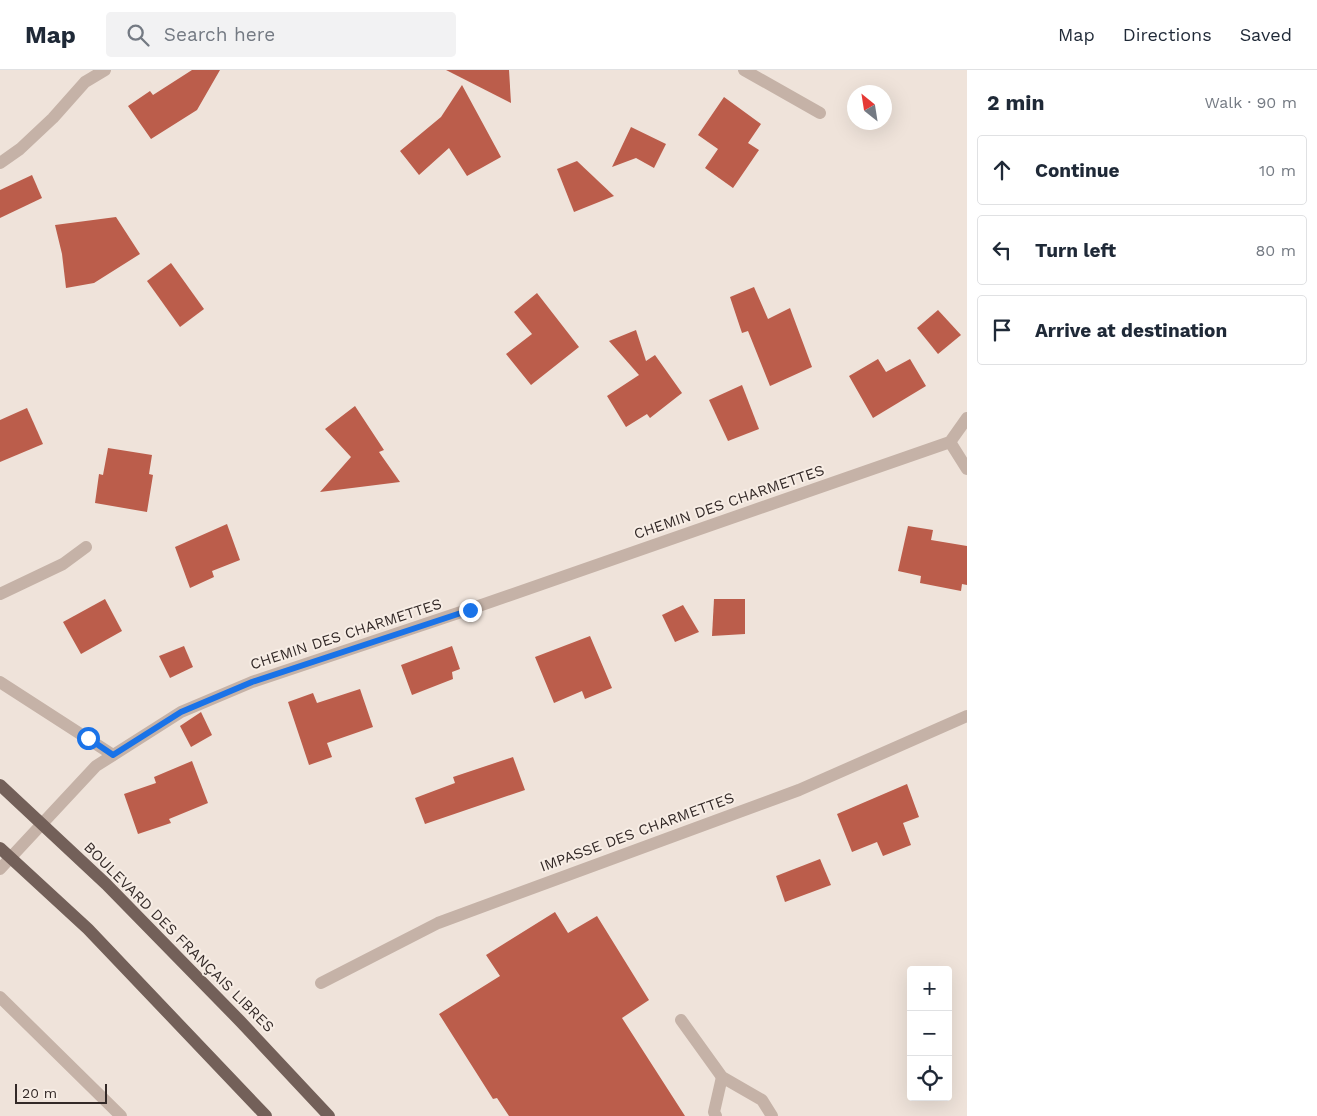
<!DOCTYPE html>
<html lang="en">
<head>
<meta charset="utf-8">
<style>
  :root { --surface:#fff; --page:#f2f2f3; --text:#1f2937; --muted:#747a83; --line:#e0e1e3 }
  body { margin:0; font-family:"Work Sans",sans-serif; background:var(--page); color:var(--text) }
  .controls { position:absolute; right:15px; bottom:15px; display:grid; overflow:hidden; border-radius:5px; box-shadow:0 5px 20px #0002 }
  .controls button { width:45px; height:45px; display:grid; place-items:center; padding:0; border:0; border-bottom:1px solid var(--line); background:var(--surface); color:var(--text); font:25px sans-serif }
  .compass { position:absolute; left:847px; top:15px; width:45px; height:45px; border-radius:50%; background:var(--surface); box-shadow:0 5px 20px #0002; rotate:330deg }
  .scale { position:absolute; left:15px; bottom:12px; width:92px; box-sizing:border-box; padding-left:5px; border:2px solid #332927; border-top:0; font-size:14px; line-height:18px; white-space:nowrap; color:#332927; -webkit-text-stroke:4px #f7ede5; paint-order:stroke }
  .stop { position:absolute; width:15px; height:15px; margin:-11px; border:4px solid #1a73e8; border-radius:50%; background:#fff }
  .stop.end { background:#1a73e8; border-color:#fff; box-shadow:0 1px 5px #0008 }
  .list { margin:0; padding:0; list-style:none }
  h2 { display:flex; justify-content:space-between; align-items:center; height:65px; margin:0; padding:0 20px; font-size:21px }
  h2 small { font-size:16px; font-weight:400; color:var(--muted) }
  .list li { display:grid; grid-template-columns:32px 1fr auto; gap:15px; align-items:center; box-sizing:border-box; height:70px; margin:0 10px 10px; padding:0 10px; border:1px solid var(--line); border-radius:5px }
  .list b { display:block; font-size:19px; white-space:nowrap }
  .list em { font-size:16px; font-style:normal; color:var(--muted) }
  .icon { flex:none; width:28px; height:28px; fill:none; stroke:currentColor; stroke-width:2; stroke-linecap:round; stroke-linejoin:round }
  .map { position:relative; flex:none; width:967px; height:1046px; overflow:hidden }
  header { display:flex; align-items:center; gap:30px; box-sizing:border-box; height:70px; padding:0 25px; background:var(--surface); border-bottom:1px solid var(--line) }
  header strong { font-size:24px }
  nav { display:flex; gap:28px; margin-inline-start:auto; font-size:18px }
  .search { width:350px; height:45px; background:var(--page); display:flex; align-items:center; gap:12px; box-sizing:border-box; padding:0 18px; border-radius:5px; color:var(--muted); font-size:19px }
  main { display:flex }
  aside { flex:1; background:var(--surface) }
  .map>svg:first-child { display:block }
</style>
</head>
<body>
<header>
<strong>Map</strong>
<div class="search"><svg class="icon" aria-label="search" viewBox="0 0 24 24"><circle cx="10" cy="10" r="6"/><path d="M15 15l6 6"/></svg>Search here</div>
<nav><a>Map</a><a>Directions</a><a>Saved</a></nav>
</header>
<main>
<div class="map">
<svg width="967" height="1046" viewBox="0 0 967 1046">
  <rect width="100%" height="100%" fill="#efe3da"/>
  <g fill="#bb5d4b">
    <path d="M 192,0 L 220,0 L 197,40 L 151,69 L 128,36 L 150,21 L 153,25 Z"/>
    <path d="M 446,0 L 509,0 L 511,33 Z"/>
    <path d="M 462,15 L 501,87 L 467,106 L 449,78 L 419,105 L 400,81 L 441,47 Z"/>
    <path d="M 724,27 L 761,54 L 748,73 L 759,80 L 733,118 L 705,98 L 718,79 L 698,65 Z"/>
    <path d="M 631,57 L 666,74 L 654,98 L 636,88 L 612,97 Z"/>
    <path d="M 577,91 L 614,126 L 574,142 L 557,99 Z"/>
    <path d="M 32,105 L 42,128 L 0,148 L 0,120 Z"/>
    <path d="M 116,147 L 140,184 L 94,213 L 66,218 L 62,184 L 55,155 Z"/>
    <path d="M 171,193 L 204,239 L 180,257 L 147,211 Z"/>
    <path d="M 754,217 L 768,249 L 790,238 L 812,297 L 770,316 L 748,261 L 742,263 L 730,227 Z"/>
    <path d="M 537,223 L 579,277 L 531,315 L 506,284 L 532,264 L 514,242 Z"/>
    <path d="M 938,240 L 961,265 L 938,284 L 917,258 Z"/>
    <path d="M 636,260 L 646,291 L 655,285 L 682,323 L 650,348 L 647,344 L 626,357 L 607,326 L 639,305 L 609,271 Z"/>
    <path d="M 878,289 L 886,302 L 910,289 L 926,316 L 873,348 L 849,306 Z"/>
    <path d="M 742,315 L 759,359 L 728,371 L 709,330 Z"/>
    <path d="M 355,336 L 384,380 L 379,382 L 400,412 L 320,422 L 351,387 L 325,359 Z"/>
    <path d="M 27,338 L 43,374 L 0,392 L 0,350 Z"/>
    <path d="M 108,378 L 152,385 L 149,404 L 153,405 L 147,442 L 95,433 L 99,404 L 103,405 Z"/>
    <path d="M 227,454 L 240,490 L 212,501 L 214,507 L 190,518 L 175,477 Z"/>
    <path d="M 908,456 L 933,460 L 931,470 L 967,476 L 967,515 L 962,514 L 961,521 L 920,513 L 921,506 L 898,501 Z"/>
    <path d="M 105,529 L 122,561 L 81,584 L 63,552 Z"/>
    <path d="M 714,529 L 745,529 L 745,564 L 712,566 Z"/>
    <path d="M 683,535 L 699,562 L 675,572 L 662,545 Z"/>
    <path d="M 590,566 L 612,618 L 585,629 L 582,621 L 554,633 L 535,587 Z"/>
    <path d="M 184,576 L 193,597 L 170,608 L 159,586 Z"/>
    <path d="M 452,576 L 460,599 L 452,602 L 453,609 L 412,625 L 401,595 Z"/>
    <path d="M 360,619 L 373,657 L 327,673 L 332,687 L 309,695 L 288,632 L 313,623 L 317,633 Z"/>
    <path d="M 201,642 L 212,665 L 191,677 L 180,656 Z"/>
    <path d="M 513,687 L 525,720 L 425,754 L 415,728 L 455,713 L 453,707 Z"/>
    <path d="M 192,691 L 208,733 L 169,749 L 171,753 L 138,764 L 124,724 L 156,713 L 154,707 Z"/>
    <path d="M 907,714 L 919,747 L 903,753 L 911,775 L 883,786 L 877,772 L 852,782 L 837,744 Z"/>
    <path d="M 820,789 L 831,815 L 785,832 L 776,806 Z"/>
    <path d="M 555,842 L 568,863 L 597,846 L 649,930 L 622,948 L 685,1046 L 509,1046 L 497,1028 L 493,1029 L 439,944 L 500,906 L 486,885 Z"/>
  </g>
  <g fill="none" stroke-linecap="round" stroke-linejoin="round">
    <g stroke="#c5b2a7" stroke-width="12">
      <path d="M 0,524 L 63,494 L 86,477"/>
      <path d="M 0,612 L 113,685"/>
      <path d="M 681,950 L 722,1007 L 762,1030 L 772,1046"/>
      <path d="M 716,1046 L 714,1042 L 722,1007"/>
    </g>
    <g stroke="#c5b2a7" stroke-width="12">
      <path d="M 744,0 L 820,43"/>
      <path d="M 0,93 L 20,79 L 53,48 L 85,12 L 105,0"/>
      <path d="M 950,372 L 967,399"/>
      <path d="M 0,799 L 96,696 L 181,642 L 252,612 L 470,539 L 950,372 L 967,348"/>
      <path d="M 321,913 L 438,853 L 799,720 L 967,646"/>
      <path d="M 0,927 L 121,1046"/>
    </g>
    <g stroke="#736059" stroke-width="12">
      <path d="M 0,715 L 106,814 L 240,951 L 329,1046"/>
      <path d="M 0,778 L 88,859 L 266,1046"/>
    </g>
  </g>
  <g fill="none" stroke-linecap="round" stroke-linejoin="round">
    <path stroke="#1a73e8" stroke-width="6" d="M 88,668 L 113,685 L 181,642 L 252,612 L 470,540"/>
  </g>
  <g text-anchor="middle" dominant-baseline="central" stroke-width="4" stroke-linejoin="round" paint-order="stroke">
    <g font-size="15" fill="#332927" stroke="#f7ede5">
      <text transform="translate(729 432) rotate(-19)">CHEMIN DES CHARMETTES</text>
      <text transform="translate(346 564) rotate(-18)">CHEMIN DES CHARMETTES</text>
      <text transform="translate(637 762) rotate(-20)">IMPASSE DES CHARMETTES</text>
      <text transform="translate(179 867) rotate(45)">BOULEVARD DES FRANÇAIS LIBRES</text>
    </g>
  </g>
</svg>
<div class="controls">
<button>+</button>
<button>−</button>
<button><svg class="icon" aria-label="locate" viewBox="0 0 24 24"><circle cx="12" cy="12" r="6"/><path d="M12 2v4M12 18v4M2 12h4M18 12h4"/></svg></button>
</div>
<svg class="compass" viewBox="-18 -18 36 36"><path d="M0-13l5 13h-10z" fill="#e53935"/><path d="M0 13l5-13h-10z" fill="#747a83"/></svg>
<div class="scale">20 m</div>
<div class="stop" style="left:88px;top:668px"></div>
<div class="stop end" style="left:470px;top:540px"></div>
</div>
<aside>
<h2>2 min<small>Walk · 90 m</small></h2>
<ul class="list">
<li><svg class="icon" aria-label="ahead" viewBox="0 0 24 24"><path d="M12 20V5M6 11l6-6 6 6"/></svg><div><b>Continue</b></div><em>10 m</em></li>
<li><svg class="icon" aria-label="left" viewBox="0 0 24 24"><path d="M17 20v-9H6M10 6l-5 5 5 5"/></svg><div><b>Turn left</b></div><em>80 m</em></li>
<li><svg class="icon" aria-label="arrive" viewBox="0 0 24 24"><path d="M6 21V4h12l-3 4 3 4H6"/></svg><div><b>Arrive at destination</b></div></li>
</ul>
</aside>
</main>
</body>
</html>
